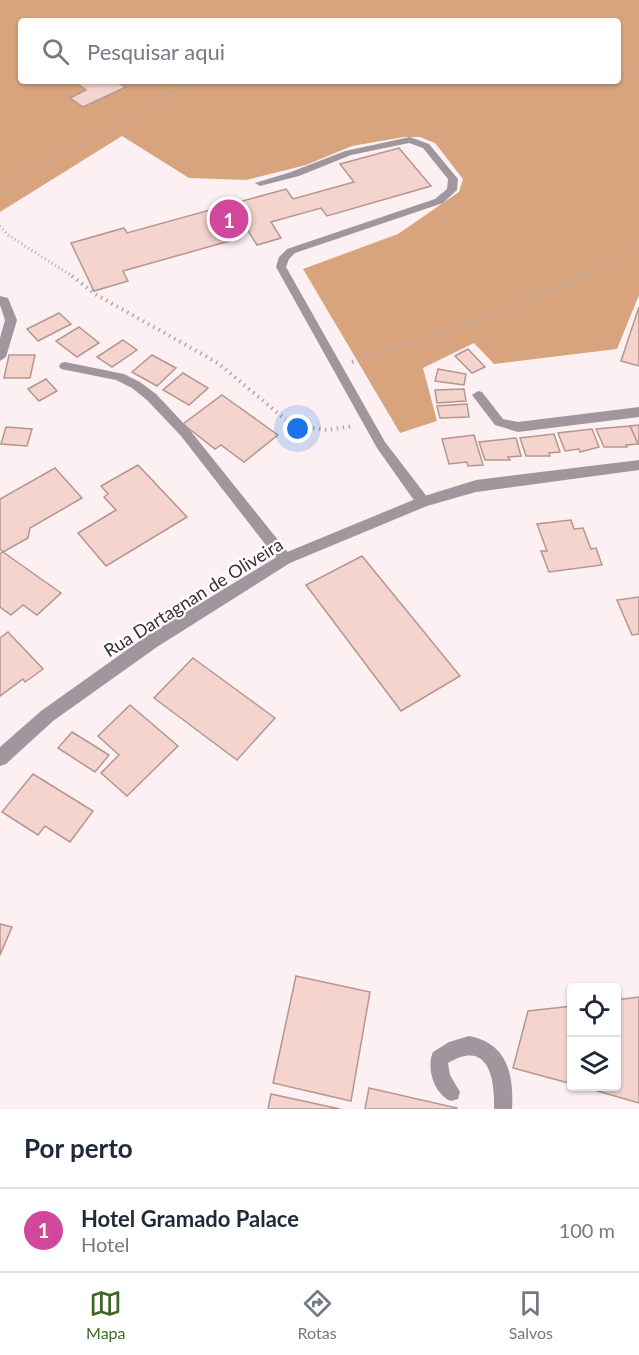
<!DOCTYPE html>
<html lang="pt">
<head>
<meta charset="utf-8">
<style>
  :root { --surface:#fff; --page:#f2f2f3; --text:#1f2937; --muted:#747a83; --line:#e0e1e3; --accent:#3f6825 }
  body { margin:0; font-family:Lato,sans-serif; background:var(--page); color:var(--text) }
  .controls { position:absolute; right:18px; bottom:18px; display:grid; overflow:hidden; border-radius:6px; box-shadow:0 2px 4px #0004 }
  .controls button { width:54px; height:54px; display:grid; place-items:center; padding:0; border:0; border-bottom:2px solid var(--line); background:var(--surface); color:var(--text); font:30px sans-serif }
  .you { position:absolute; left:298px; top:429px; width:21px; height:21px; margin:-15px; border:4px solid #fff; border-radius:50%; background:#1a73e8; box-shadow:0 0 0 9px #1a73e833 }
  .badge { display:grid; place-items:center; width:39px; height:39px; border-radius:50%; background:var(--accent); color:#fff; font-size:20px; font-weight:700 }
  .pin { position:absolute; translate:-50% -50%; border:3px solid #fff; box-shadow:0 2px 6px #0006 }
  .list { margin:0; padding:0; list-style:none }
  h2 { display:flex; justify-content:space-between; align-items:center; height:78px; margin:0; padding:0 24px; font-size:26px }
  h2 small { font-size:20px; font-weight:400; color:var(--muted) }
  .list li { display:grid; grid-template-columns:39px 1fr auto; gap:18px; align-items:center; box-sizing:border-box; height:84px; padding:0 24px; border-top:2px solid var(--line) }
  .list b { display:block; font-size:22px; white-space:nowrap }
  .list p { margin:0; font-size:20px; white-space:nowrap; color:var(--muted) }
  .list em { font-size:20px; font-style:normal; color:var(--muted) }
  .icon { flex:none; width:33px; height:33px; fill:none; stroke:currentColor; stroke-width:2; stroke-linecap:round; stroke-linejoin:round }
  .map { position:relative; flex:none; width:639px; height:1109px; overflow:hidden }
  .search { position:absolute; background:var(--surface); box-shadow:0 2px 4px #0004; left:18px; right:18px; top:18px; height:66px; display:flex; align-items:center; gap:15px; box-sizing:border-box; padding:0 21px; border-radius:6px; color:var(--muted); font-size:22px }
  .sheet { height:162px; background:var(--surface) }
  nav { display:flex; justify-content:space-around; align-items:center; box-sizing:border-box; height:84px; border-top:2px solid var(--line); background:var(--surface); font-size:16px; color:var(--muted) }
  nav a { display:grid; justify-items:center; gap:3px }
  nav .on { color:var(--accent) }
  .map>svg:first-child { display:block }
</style>
</head>
<body>
<div class="map">
<svg width="639" height="1109" viewBox="0 0 639 1109">
  <rect width="100%" height="100%" fill="#fdf0f2"/>
  <path fill="#d8a47e" fill-rule="evenodd" d="M 0,0 L 639,0 L 639,295 L 617,349 L 494,364 L 474,343 L 423,368 L 437,421 L 400,433 L 303,269 L 398,234 L 459,192 L 463,179 L 435,143 L 420,137 L 404,137 L 352,146 L 306,165 L 246,180 L 189,178 L 122,136 L 0,212 ZM 21,21 L 618,21 L 618,81 L 21,81 Z"/>
  <g fill="#f4d4cd" stroke="#b59690" stroke-width="1.5">
    <path d="M 82,81 L 101,82 L 126,81 L 120,84 L 126,87 L 83,107 L 70,98 L 86,90 L 76,83 Z"/>
    <path d="M 399,148 L 431,186 L 327,216 L 321,208 L 271,222 L 281,238 L 257,245 L 247,229 L 236,232 L 240,238 L 123,271 L 128,281 L 94,291 L 71,243 L 124,228 L 127,233 L 286,189 L 293,199 L 354,182 L 340,164 Z"/>
    <path d="M 639,307 L 639,366 L 621,361 Z"/>
    <path d="M 59,313 L 71,324 L 38,341 L 27,329 Z"/>
    <path d="M 79,327 L 99,343 L 77,357 L 56,341 Z"/>
    <path d="M 123,340 L 137,350 L 112,367 L 97,357 Z"/>
    <path d="M 468,349 L 485,367 L 472,373 L 455,356 Z"/>
    <path d="M 9,355 L 35,355 L 30,378 L 4,378 Z"/>
    <path d="M 152,355 L 176,368 L 157,386 L 132,372 Z"/>
    <path d="M 438,369 L 466,374 L 464,385 L 435,381 Z"/>
    <path d="M 183,373 L 208,388 L 189,405 L 163,390 Z"/>
    <path d="M 46,379 L 57,391 L 39,401 L 28,389 Z"/>
    <path d="M 464,389 L 466,401 L 437,403 L 435,390 Z"/>
    <path d="M 222,395 L 278,435 L 244,462 L 221,445 L 215,449 L 183,424 Z"/>
    <path d="M 467,404 L 469,417 L 440,418 L 437,406 Z"/>
    <path d="M 639,425 L 639,443 L 638,444 L 630,426 Z"/>
    <path d="M 630,426 L 638,444 L 626,445 L 627,447 L 604,447 L 596,429 Z"/>
    <path d="M 6,427 L 32,429 L 27,446 L 1,444 Z"/>
    <path d="M 592,429 L 599,447 L 580,452 L 579,449 L 565,451 L 558,433 Z"/>
    <path d="M 554,434 L 560,452 L 549,453 L 550,456 L 526,456 L 520,438 Z"/>
    <path d="M 474,435 L 483,465 L 468,466 L 467,462 L 449,464 L 442,439 Z"/>
    <path d="M 516,438 L 521,456 L 508,457 L 510,460 L 485,460 L 479,442 Z"/>
    <path d="M 138,465 L 187,517 L 106,566 L 78,533 L 116,510 L 104,497 L 108,494 L 101,486 Z"/>
    <path d="M 55,468 L 82,498 L 30,528 L 28,538 L 3,552 L 0,549 L 0,499 Z"/>
    <path d="M 571,520 L 574,529 L 583,528 L 591,549 L 596,548 L 602,565 L 549,572 L 541,551 L 547,551 L 537,524 Z"/>
    <path d="M 3,552 L 61,593 L 37,615 L 23,605 L 11,615 L 0,607 L 0,554 Z"/>
    <path d="M 362,556 L 460,676 L 401,711 L 306,585 Z"/>
    <path d="M 639,597 L 639,634 L 632,635 L 617,600 Z"/>
    <path d="M 8,632 L 43,669 L 25,682 L 23,679 L 0,696 L 0,638 Z"/>
    <path d="M 193,658 L 275,718 L 237,760 L 154,698 Z"/>
    <path d="M 130,705 L 178,746 L 127,796 L 101,773 L 119,755 L 98,736 Z"/>
    <path d="M 72,732 L 109,755 L 95,772 L 58,748 Z"/>
    <path d="M 33,774 L 93,811 L 70,842 L 45,826 L 38,835 L 2,812 Z"/>
    <path d="M 0,924 L 12,927 L 0,955 Z"/>
    <path d="M 296,976 L 370,992 L 351,1101 L 273,1083 Z"/>
    <path d="M 639,997 L 639,1103 L 580,1086 L 616,1086 L 616,1000 Z"/>
    <path d="M 572,1006 L 572,1084 L 513,1068 L 528,1011 Z"/>
    <path d="M 369,1088 L 457,1108 L 457,1109 L 365,1109 Z"/>
    <path d="M 271,1094 L 340,1109 L 268,1109 Z"/>
  </g>
  <g fill="none" stroke-linecap="round" stroke-linejoin="round">
    <g stroke="#b5a8aa" stroke-width="3" stroke-dasharray="1 3" stroke-linecap="butt">
      <path d="M 618,72 L 639,79"/>
      <path d="M 0,196 L 28,170 L 133,118 L 186,81"/>
      <path d="M 0,226 L 8,235 L 75,278"/>
      <path d="M 581,278 L 639,246"/>
    </g>
    <g stroke="#b5a8aa" stroke-width="4" stroke-dasharray="1.5 4.5" stroke-linecap="butt">
      <path d="M 72,276 L 95,294 L 218,363 L 292,425 L 327,430 L 353,426"/>
      <path d="M 352,362 L 463,328 L 584,276"/>
    </g>
    <g fill="#a1969d" fill-rule="evenodd">
      <path d="M 410,137 L 429,144 L 458,179 L 457,190 L 443,203 L 295,253 L 289,259 L 286,267 L 385,442 L 428,498 L 430,502 L 428,506 L 418,506 L 377,448 L 276,267 L 279,257 L 287,249 L 435,199 L 447,189 L 448,179 L 423,148 L 409,143 L 351,155 L 299,176 L 260,186 L 255,183 L 291,172 L 345,151 Z"/>
      <path d="M 0,296 L 8,298 L 17,320 L 6,357 L 0,361 L 0,338 L 5,320 L 0,305 Z"/>
      <path d="M 65,362 L 124,374 L 140,382 L 156,394 L 189,429 L 290,555 L 292,559 L 290,563 L 280,563 L 181,436 L 147,400 L 132,388 L 116,380 L 61,369 L 59,366 L 61,363 Z"/>
      <path d="M 478,391 L 482,392 L 503,419 L 518,422 L 639,407 L 639,417 L 518,432 L 495,425 L 472,395 Z"/>
      <path d="M 469,1036 C 507,1043 514,1074 512,1109 L 494,1109 C 495,1077 488,1039 448,1063 L 450,1075 L 460,1092 L 458,1099 L 451,1101 C 434,1094 426,1068 433,1052 L 449,1042 Z"/>
    </g>
    <path fill="#a1969d" fill-rule="evenodd" d="M 639,460 L 639,470 L 476,492 L 427,506 L 290,563 L 157,647 L 53,721 L 6,764 L 0,766 L 0,747 L 41,711 L 145,637 L 280,555 L 418,498 L 476,480 Z"/>
  </g>
  <g text-anchor="middle" dominant-baseline="central" stroke-width="4.5" stroke-linejoin="round" paint-order="stroke">
    <g font-size="18" fill="#3b2e30" stroke="#fff">
      <text transform="translate(193 597) rotate(-32)">Rua Dartagnan de Oliveira</text>
    </g>
  </g>
</svg>
<div class="controls">
<button><svg class="icon" aria-label="locate" viewBox="0 0 24 24"><circle cx="12" cy="12" r="6"/><path d="M12 2v4M12 18v4M2 12h4M18 12h4"/></svg></button>
<button><svg class="icon" aria-label="layers" viewBox="0 0 24 24"><path d="M12 4l9 5-9 5-9-5zM3 14l9 5 9-5"/></svg></button>
</div>
<div class="you"></div>
<div class="pin badge" style="left:229px;top:219px;background:#d1479c">1</div>
<div class="search"><svg class="icon" aria-label="search" viewBox="0 0 24 24"><circle cx="10" cy="10" r="6"/><path d="M15 15l6 6"/></svg>Pesquisar aqui</div>
</div>
<section class="sheet">
<h2>Por perto<small></small></h2>
<ul class="list">
<li><span class="badge" style="background:#d1479c">1</span><div><b>Hotel Gramado Palace</b><p>Hotel</p></div><em>100 m</em></li>
</ul>
</section>
<nav>
<a class="on"><svg class="icon" aria-label="map" viewBox="0 0 24 24"><path d="M3 6l6-2 6 2 6-2v14l-6 2-6-2-6 2zM9 4v14M15 6v14"/></svg>Mapa</a>
<a><svg class="icon" aria-label="directions" viewBox="0 0 24 24"><path d="M12 3l9 9-9 9-9-9zM9 14v-3h6M13 9l2 2-2 2"/></svg>Rotas</a>
<a><svg class="icon" aria-label="saved" viewBox="0 0 24 24"><path d="M7 4h10v16l-5-4-5 4z"/></svg>Salvos</a>
</nav>
</body>
</html>
